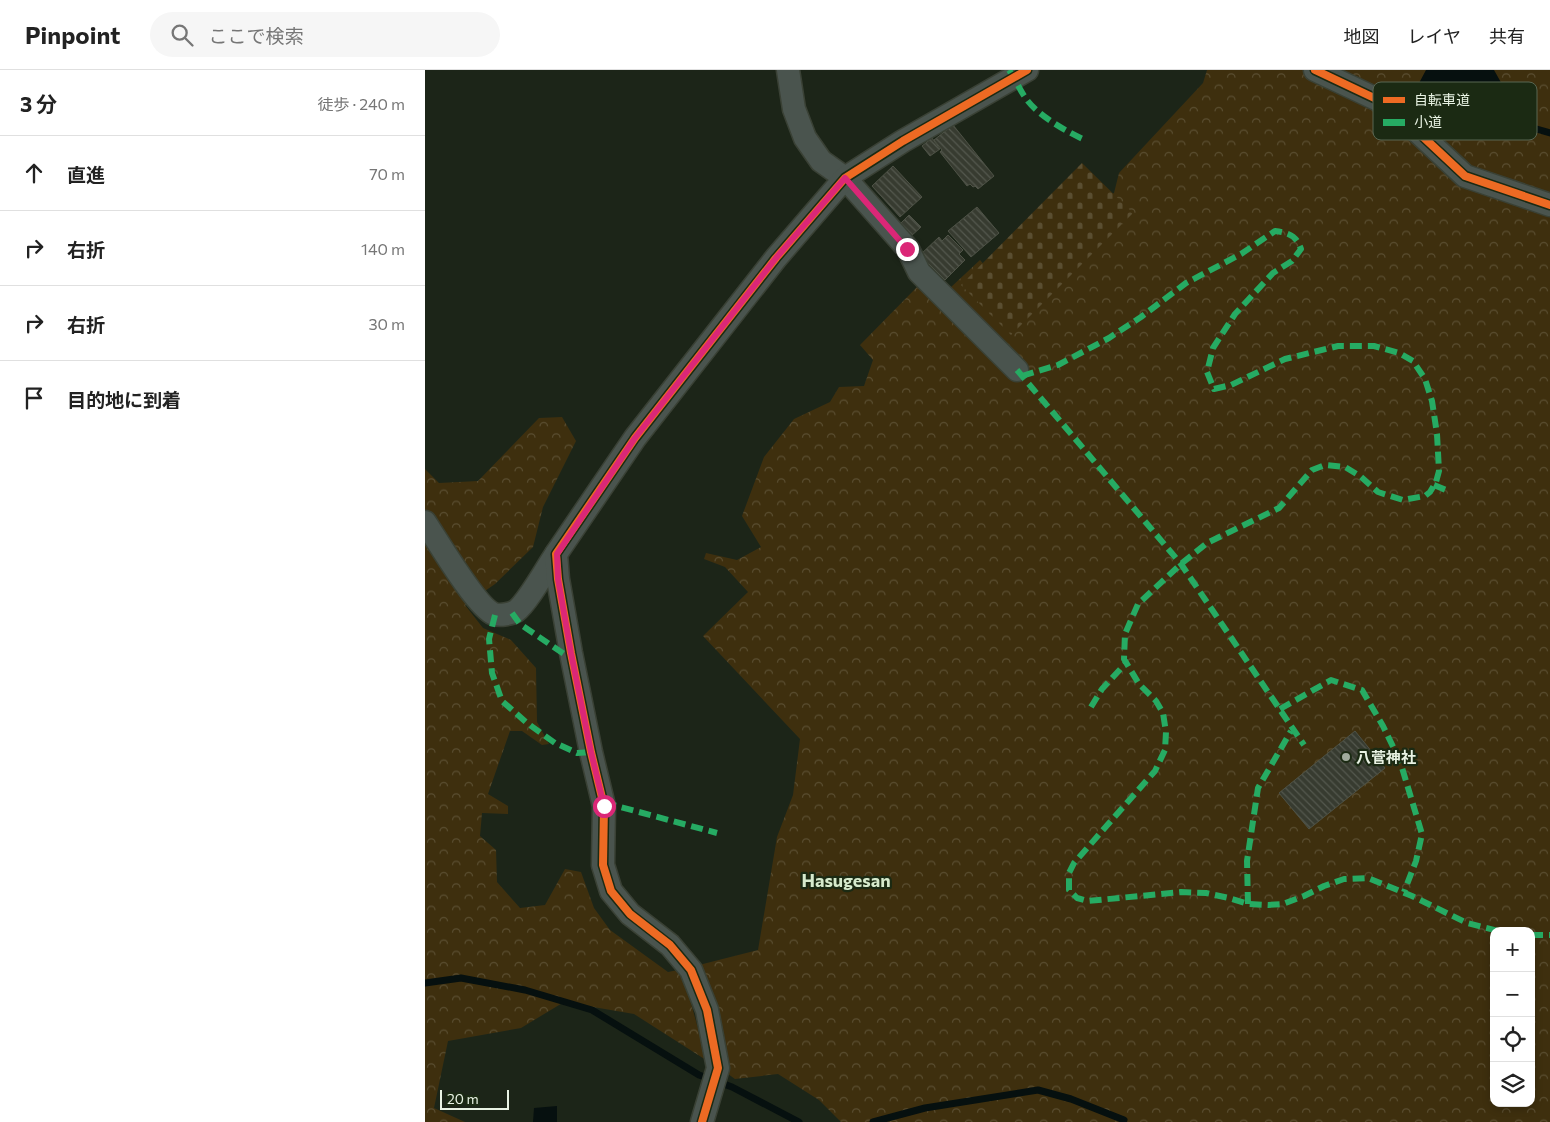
<!DOCTYPE html>
<html lang="ja">
<head>
<meta charset="utf-8">
<style>
  :root { --surface:#fff; --page:#f6f6f6; --text:#222; --muted:#767676; --line:#e0e0e0 }
  body { margin:0; font-family:Commissioner,"Noto Sans JP",sans-serif; background:var(--page); color:var(--text) }
  .controls { position:absolute; right:15px; bottom:15px; display:grid; overflow:hidden; border-radius:10px; box-shadow:0 2px 8px #0003 }
  .controls button { width:45px; height:45px; display:grid; place-items:center; padding:0; border:0; border-bottom:1px solid var(--line); background:var(--surface); color:var(--text); font:25px sans-serif }
  .scale { position:absolute; left:15px; bottom:12px; width:69px; box-sizing:border-box; padding-left:5px; border:2px solid #e9f3e4; border-top:0; font-size:14px; line-height:18px; white-space:nowrap; color:#e9f3e4; -webkit-text-stroke:4px #1b2a13; paint-order:stroke }
  .stop { position:absolute; width:15px; height:15px; margin:-11px; border:4px solid #db2777; border-radius:50%; background:#fff }
  .stop.end { background:#db2777; border-color:#fff; box-shadow:0 1px 5px #0008 }
  .list { margin:0; padding:0; list-style:none }
  h2 { display:flex; justify-content:space-between; align-items:center; height:65px; margin:0; padding:0 20px; font-size:21px }
  h2 small { font-size:16px; font-weight:400; color:var(--muted) }
  .list li { display:grid; grid-template-columns:32px 1fr auto; gap:15px; align-items:center; box-sizing:border-box; height:75px; padding:0 20px; border-top:1px solid var(--line) }
  .list b { display:block; font-size:19px; white-space:nowrap }
  .list em { font-size:16px; font-style:normal; color:var(--muted) }
  .icon { flex:none; width:28px; height:28px; fill:none; stroke:currentColor; stroke-width:2; stroke-linecap:round; stroke-linejoin:round }
  .map { position:relative; flex:none; width:1125px; height:1052px; overflow:hidden }
  header { display:flex; align-items:center; gap:30px; box-sizing:border-box; height:70px; padding:0 25px; background:var(--surface); border-bottom:1px solid var(--line) }
  header strong { font-size:24px }
  nav { display:flex; gap:28px; margin-inline-start:auto; font-size:18px }
  .search { width:350px; height:45px; background:var(--page); display:flex; align-items:center; gap:12px; box-sizing:border-box; padding:0 18px; border-radius:28px; color:var(--muted); font-size:19px }
  main { display:flex }
  aside { flex:1; background:var(--surface) }
  .map>svg:first-child { display:block }
</style>
</head>
<body>
<header>
<strong>Pinpoint</strong>
<div class="search"><svg class="icon" aria-label="search" viewBox="0 0 24 24"><circle cx="10" cy="10" r="6"/><path d="M15 15l6 6"/></svg>ここで検索</div>
<nav><a>地図</a><a>レイヤ</a><a>共有</a></nav>
</header>
<main>
<aside>
<h2>3 分<small>徒歩 · 240 m</small></h2>
<ul class="list">
<li><svg class="icon" aria-label="ahead" viewBox="0 0 24 24"><path d="M12 20V5M6 11l6-6 6 6"/></svg><div><b>直進</b></div><em>70 m</em></li>
<li><svg class="icon" aria-label="right" viewBox="0 0 24 24"><path d="M7 20v-9h11M14 6l5 5-5 5"/></svg><div><b>右折</b></div><em>140 m</em></li>
<li><svg class="icon" aria-label="right" viewBox="0 0 24 24"><path d="M7 20v-9h11M14 6l5 5-5 5"/></svg><div><b>右折</b></div><em>30 m</em></li>
<li><svg class="icon" aria-label="arrive" viewBox="0 0 24 24"><path d="M6 21V4h12l-3 4 3 4H6"/></svg><div><b>目的地に到着</b></div></li>
</ul>
</aside>
<div class="map">
<svg width="1125" height="1052" viewBox="0 0 1125 1052">
  <defs>
    <pattern id="forest-crowns" width="20" height="18" patternUnits="userSpaceOnUse" patternTransform="scale(1.25)"><rect width="20" height="18" fill="#3e2f0e"/><path d="M2 6a3 3 0 1 1 6 0M12 15a3 3 0 1 1 6 0" fill="none" stroke="#5a4e31"/></pattern>
    <pattern id="cemetery-stones" width="16" height="16" patternUnits="userSpaceOnUse" patternTransform="scale(1.25)"><rect width="16" height="16" fill="#3e2f0e"/><path d="M2 7V4a2 2 0 0 1 4 0v3zM10 15v-3a2 2 0 0 1 4 0v3z" fill="#5a4e31"/></pattern>
    <pattern id="building-back-hatch" width="6" height="6" patternUnits="userSpaceOnUse" patternTransform="scale(1.25)"><rect width="6" height="6" fill="#373b30"/><path d="M-1 5l2 2M0 0l6 6M5-1l2 2" fill="none" stroke="#54584e"/></pattern>
  </defs>
  <rect width="100%" height="100%" fill="#1c2518"/>
  <path fill="url(#forest-crowns)" fill-rule="evenodd" d="M 782,0 L 1125,0 L 1125,1052 L 416,1052 L 394,1030 L 353,1004 L 310,1009 L 303,1004 L 301,977 L 279,977 L 281,990 L 209,944 L 139,932 L 96,958 L 23,971 L 9,1038 L 40,1052 L 0,1052 L 0,399 L 14,413 L 53,411 L 114,348 L 137,347 L 151,371 L 118,437 L 108,477 L 70,514 L 40,535 L 58,558 L 86,570 L 111,598 L 112,652 L 124,674 L 117,675 L 97,661 L 85,661 L 63,724 L 83,736 L 83,744 L 57,743 L 55,766 L 71,780 L 72,812 L 95,838 L 120,835 L 140,799 L 156,802 L 169,838 L 185,860 L 243,902 L 253,900 L 266,933 L 274,962 L 296,962 L 274,895 L 333,880 L 352,767 L 368,725 L 375,669 L 278,566 L 323,522 L 300,497 L 279,489 L 281,483 L 312,490 L 336,477 L 317,446 L 339,387 L 369,349 L 405,332 L 414,317 L 439,316 L 448,290 L 435,275 L 492,217 L 510,232 L 555,190 L 567,204 L 628,159 L 689,123 L 694,103 L 778,13 ZM 1069,861 L 1106,861 L 1106,1033 L 1069,1033 Z"/>
  <path fill="url(#cemetery-stones)" d="M 657,93 L 708,143 L 586,265 L 536,215 Z"/>
  <g fill="#06100f">
    <path d="M 1001,0 L 1069,0 L 1092,41 L 1085,50 L 1045,29 L 1020,32 L 993,15 Z"/>
    <path d="M 132,1036 L 132,1052 L 108,1052 L 109,1038 Z"/>
  </g>
  <g fill="none" stroke-linecap="round" stroke-linejoin="round">
    <g stroke="#06100f" stroke-width="7">
      <path d="M 1083,39 L 1101,56 L 1125,63"/>
      <path d="M 0,913 L 36,908 L 100,920 L 167,940 L 274,1005 L 307,1017 L 374,1052"/>
      <path d="M 448,1052 L 500,1038 L 613,1020 L 646,1029 L 699,1050"/>
    </g>
  </g>
  <g fill="url(#building-back-hatch)" stroke="#4e5246">
    <path d="M 528,55 L 569,106 L 553,119 L 550,116 L 548,117 L 545,114 L 542,116 L 515,82 L 517,80 L 509,70 Z"/>
    <path d="M 507,68 L 515,79 L 505,86 L 497,76 Z"/>
    <path d="M 468,96 L 497,127 L 475,147 L 447,116 Z"/>
    <path d="M 552,137 L 574,163 L 546,187 L 523,161 Z"/>
    <path d="M 484,145 L 496,157 L 485,167 L 474,155 Z"/>
    <path d="M 523,165 L 538,180 L 534,184 L 540,190 L 520,210 L 495,185 L 514,167 L 517,171 Z"/>
    <path d="M 930,661 L 960,698 L 884,759 L 854,723 Z"/>
  </g>
  <g fill="none" stroke-linecap="round" stroke-linejoin="round">
    <defs>
      <g id="minor">
        <path d="M 363,0 L 369,39 L 380,68 L 396,91 L 420,108 L 483,179 L 494,202 L 592,300"/>
        <path d="M 890,0 L 964,35 L 1040,106 L 1125,135"/>
        <path d="M 0,452 C 12,470 52,538 69,544 C 75,546 86,544 91,541 C 103,532 122,497 131,484"/>
        <path d="M 277,1052 L 293,998 L 282,940 L 266,900 L 245,875 L 205,844 L 186,821 L 178,795 L 179,736 L 166,682 L 146,583 L 133,509 L 131,484 L 210,368 L 351,188 L 420,108 L 478,71 L 602,0"/>
      </g>
    </defs>
    <use href="#minor" stroke="#3a4135" stroke-width="25"/>
    <use href="#minor" stroke="#4a544e" stroke-width="22"/>
    <g stroke="#26ab63" stroke-width="6" stroke-dasharray="12 6" stroke-linecap="butt">
      <path d="M 584,0 C 591,10 595,21 602,30 C 614,46 642,62 660,70"/>
      <path d="M 592,300 L 756,494 L 879,675"/>
      <path d="M 597,306 L 633,295 L 684,268 L 716,247 L 761,213 L 816,184 L 850,161 C 864,163 871,165 876,179 L 867,191 L 848,203 L 810,244 L 788,278 L 782,302 L 789,319 L 806,315 L 860,289 L 913,276 L 949,276 L 974,283 L 988,291 L 1000,309 L 1007,331 L 1012,364 L 1014,401 L 1011,412 L 1005,422 L 1000,426 L 978,430 L 953,422 L 935,406 L 920,397 L 900,395 L 887,400 L 854,438 L 782,473 L 756,494 L 713,534 L 700,564 L 699,589 L 714,614 L 731,631 L 738,643 L 741,662 L 740,680 L 730,701 L 649,793 L 644,803 L 644,820 L 652,828 L 663,831 L 756,822 L 781,823 L 804,828 L 823,834 L 843,835 L 858,834 L 879,826 L 899,816 L 919,809 L 943,808 L 987,826 L 1042,853 L 1073,861"/>
      <path d="M 1009,415 L 1021,420"/>
      <path d="M 87,543 L 95,554 L 139,584 L 146,583"/>
      <path d="M 70,545 L 64,569 L 67,603 L 77,631 L 102,653 L 130,673 L 152,683 L 166,682"/>
      <path d="M 666,637 L 677,619 L 701,593"/>
      <path d="M 855,639 L 906,610 L 937,620 L 958,656 L 975,691 L 997,764 L 991,791 L 979,822"/>
      <path d="M 179,736 L 188,735 L 292,763"/>
      <path d="M 823,834 L 822,791 L 833,718 L 866,661"/>
      <path d="M 1106,865 L 1125,865"/>
    </g>
    <defs>
      <g id="cycleway">
        <path d="M 890,0 L 964,35 L 1040,106 L 1125,135"/>
        <path d="M 277,1052 L 293,998 L 282,940 L 266,900 L 245,875 L 205,844 L 186,821 L 178,795 L 179,736 L 166,682 L 146,583 L 133,509 L 131,484 L 210,368 L 351,188 L 420,108 L 478,71 L 602,0"/>
      </g>
    </defs>
    <use href="#cycleway" stroke="#1b2a13" stroke-width="11"/>
    <use href="#cycleway" stroke="#ed6a23" stroke-width="8"/>
  </g>
  <g fill="none" stroke-linecap="round" stroke-linejoin="round">
    <path stroke="#db2777" stroke-width="6" d="M 179,736 L 166,682 L 146,583 L 133,509 L 132,484 L 210,368 L 351,188 L 420,108 L 482,179"/>
  </g>
  <circle fill="#a1ab9d" stroke="#1b2a13" stroke-width="2" cx="921" cy="687" r="5"/>
  <g text-anchor="middle" dominant-baseline="central" stroke-width="4.5" stroke-linejoin="round" paint-order="stroke">
    <g font-size="15" font-weight="bold" fill="#e9f3e4" stroke="#1b2a13" text-anchor="start">
      <text x="931" y="687">八菅神社</text>
    </g>
    <g font-size="18" font-weight="bold" fill="#d6eacc" stroke="#1b2a13">
      <text x="421" y="810">Hasugesan</text>
    </g>
  </g>
  <rect x="948" y="12" width="164" height="58" rx="8" fill="#1b2a13" stroke="#596652" stroke-width="1"/>
  <rect x="958" y="27" width="22" height="6" fill="#ed6a23"/>
  <rect x="958" y="49" width="22" height="7" fill="#26ab63"/>
  <g font-size="14" fill="#e9f3e4">
    <text x="989" y="35">自転車道</text>
    <text x="989" y="57">小道</text>
  </g>
</svg>
<div class="controls">
<button>+</button>
<button>−</button>
<button><svg class="icon" aria-label="locate" viewBox="0 0 24 24"><circle cx="12" cy="12" r="6"/><path d="M12 2v4M12 18v4M2 12h4M18 12h4"/></svg></button>
<button><svg class="icon" aria-label="layers" viewBox="0 0 24 24"><path d="M12 4l9 5-9 5-9-5zM3 14l9 5 9-5"/></svg></button>
</div>
<div class="scale">20 m</div>
<div class="stop" style="left:179px;top:736px"></div>
<div class="stop end" style="left:482px;top:179px"></div>
</div>
</main>
</body>
</html>
